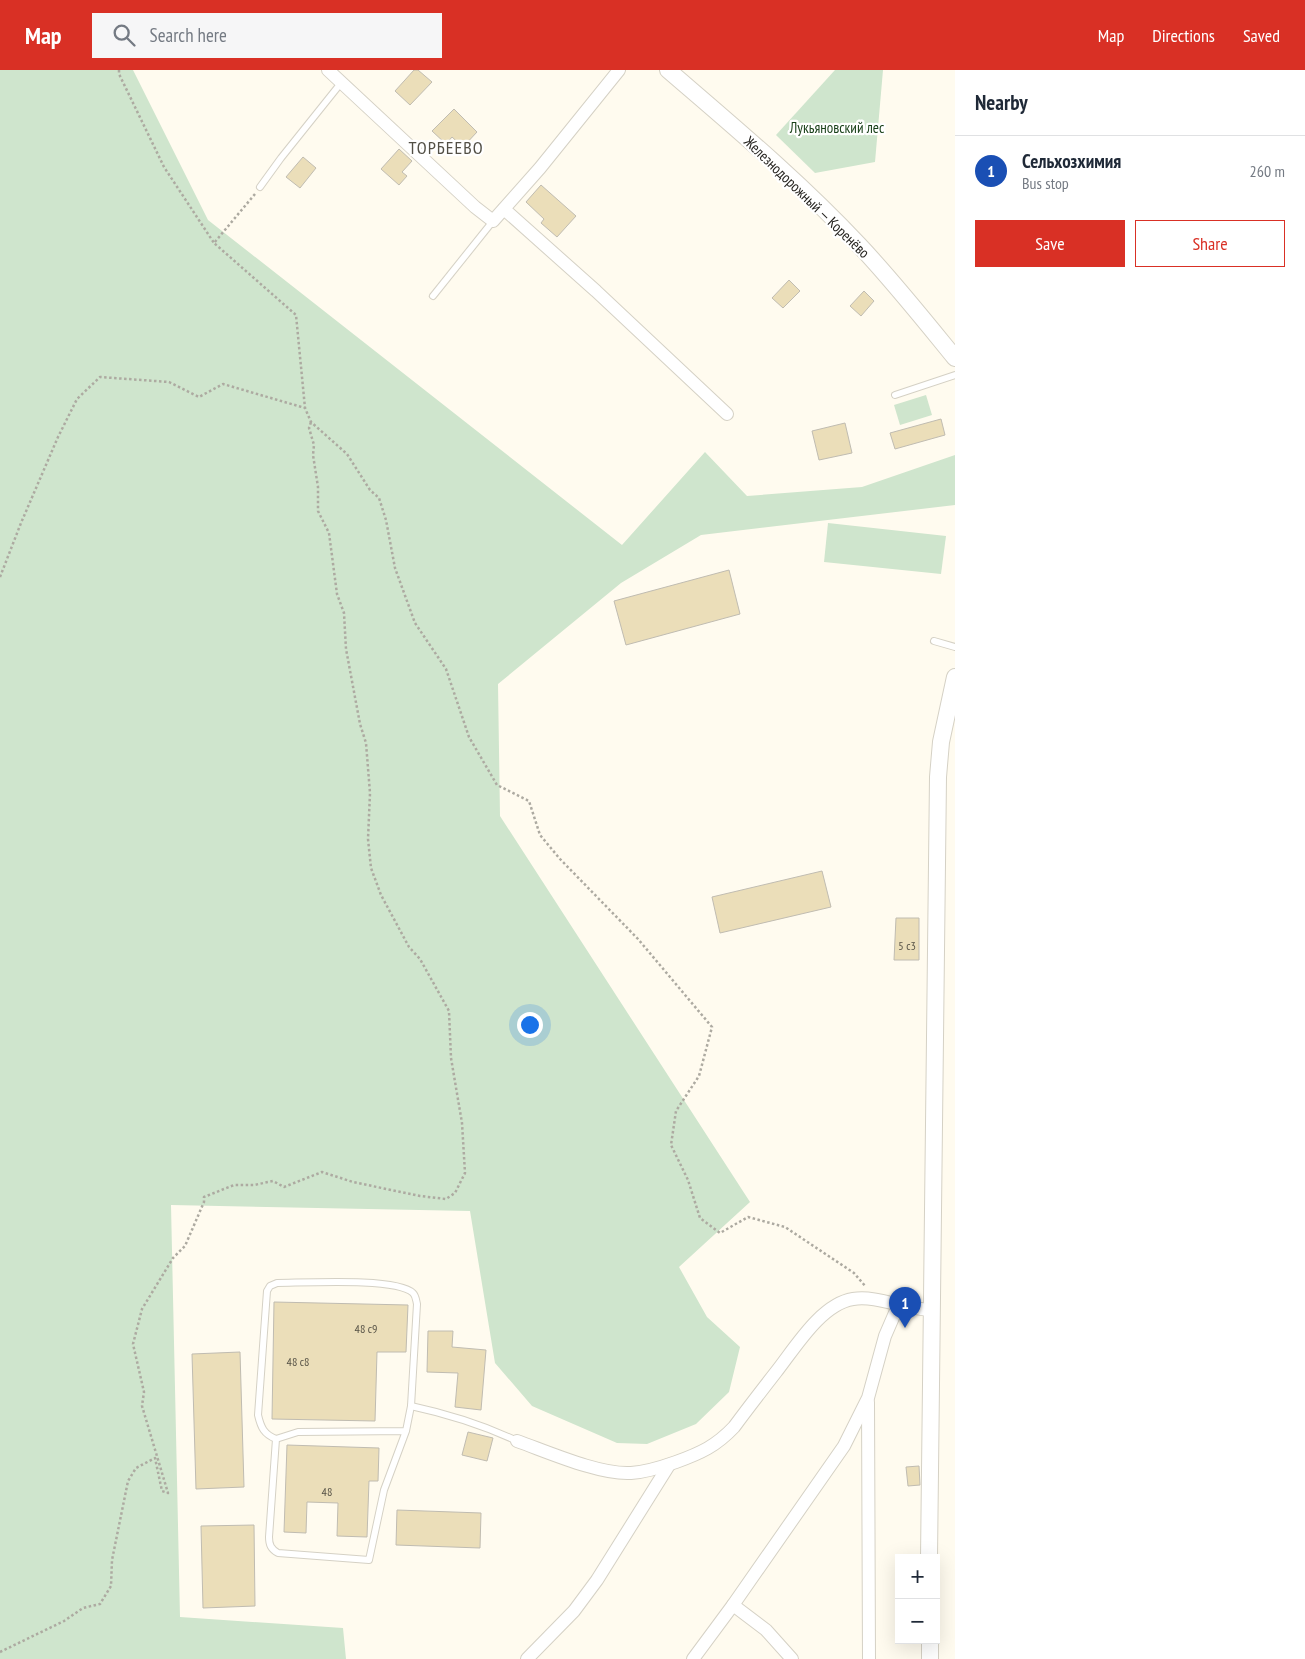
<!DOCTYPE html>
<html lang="en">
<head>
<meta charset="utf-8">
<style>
  :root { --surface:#fff; --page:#f6f6f7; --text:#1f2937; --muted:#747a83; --line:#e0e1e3; --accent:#d93025 }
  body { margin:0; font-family:"PT Sans Narrow",sans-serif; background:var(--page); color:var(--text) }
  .controls { position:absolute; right:15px; bottom:15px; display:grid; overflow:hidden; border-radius:0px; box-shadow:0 5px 20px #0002 }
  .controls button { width:45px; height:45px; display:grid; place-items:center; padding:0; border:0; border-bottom:1px solid var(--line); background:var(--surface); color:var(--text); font:25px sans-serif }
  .you { position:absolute; left:529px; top:954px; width:18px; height:18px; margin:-12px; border:4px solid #fff; border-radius:50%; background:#1a73e8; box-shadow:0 0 0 8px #1a73e833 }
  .badge { display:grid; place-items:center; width:32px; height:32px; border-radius:50%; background:var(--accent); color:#fff; font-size:16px; font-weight:700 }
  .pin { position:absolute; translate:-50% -41px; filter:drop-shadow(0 1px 2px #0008) }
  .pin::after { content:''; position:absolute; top:26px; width:18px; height:15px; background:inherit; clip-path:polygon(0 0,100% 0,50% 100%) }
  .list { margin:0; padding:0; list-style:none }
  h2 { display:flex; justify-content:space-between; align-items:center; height:65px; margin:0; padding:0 20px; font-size:21px }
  h2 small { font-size:16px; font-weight:400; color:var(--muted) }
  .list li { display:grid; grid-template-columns:32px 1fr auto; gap:15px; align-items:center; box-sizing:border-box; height:70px; padding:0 20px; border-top:1px solid var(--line) }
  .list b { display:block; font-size:19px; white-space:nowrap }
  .list p { margin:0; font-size:16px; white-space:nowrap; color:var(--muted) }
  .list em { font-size:16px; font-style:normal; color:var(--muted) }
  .actions { display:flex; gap:10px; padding:15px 20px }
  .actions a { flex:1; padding:11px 0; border:1px solid var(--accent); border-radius:0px; text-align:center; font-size:18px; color:var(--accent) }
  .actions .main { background:var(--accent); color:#fff }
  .icon { flex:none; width:28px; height:28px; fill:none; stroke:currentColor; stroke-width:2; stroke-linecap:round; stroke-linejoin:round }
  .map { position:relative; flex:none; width:955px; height:1589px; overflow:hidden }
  header { display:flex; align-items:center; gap:30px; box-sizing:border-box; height:70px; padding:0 25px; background:var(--accent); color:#fff }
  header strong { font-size:24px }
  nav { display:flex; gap:28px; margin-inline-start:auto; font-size:18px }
  .search { width:350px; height:45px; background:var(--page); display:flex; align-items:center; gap:12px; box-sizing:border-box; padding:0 18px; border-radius:0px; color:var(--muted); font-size:19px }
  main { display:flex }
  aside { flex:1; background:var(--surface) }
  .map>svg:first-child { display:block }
</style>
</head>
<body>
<header>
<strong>Map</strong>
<div class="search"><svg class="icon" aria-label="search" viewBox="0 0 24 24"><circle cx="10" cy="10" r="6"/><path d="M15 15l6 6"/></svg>Search here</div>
<nav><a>Map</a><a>Directions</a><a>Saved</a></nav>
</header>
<main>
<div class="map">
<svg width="955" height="1589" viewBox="0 0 955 1589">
  <rect width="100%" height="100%" fill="#fffbef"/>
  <g fill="#cfe5cd">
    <path d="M 0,0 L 133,0 L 208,150 L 622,475 L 705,382 L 747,426 L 862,417 L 955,385 L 955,435 L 701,465 L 621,513 L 498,614 L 500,746 L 750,1132 L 679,1197 L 707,1247 L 740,1277 L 729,1322 L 696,1354 L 647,1374 L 617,1373 L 532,1336 L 495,1293 L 470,1141 L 171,1135 L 180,1547 L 343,1558 L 346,1589 L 0,1589 Z"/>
    <path d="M 835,0 L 883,0 L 875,92 L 815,103 L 776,65 Z"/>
    <path d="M 926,325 L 932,345 L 900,355 L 894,335 Z"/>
    <path d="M 828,453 L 946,466 L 941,504 L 824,492 Z"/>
  </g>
  <g fill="#ebdeb9" stroke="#c0bcb1">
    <path d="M 414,0 L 418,0 L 432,12 L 410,35 L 395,21 Z"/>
    <path d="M 454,39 L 477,62 L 463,77 L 452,67 L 446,74 L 432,61 Z"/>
    <path d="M 399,79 L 412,91 L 402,102 L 407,106 L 399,115 L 381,99 Z"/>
    <path d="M 303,87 L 316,98 L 300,118 L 286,107 Z"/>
    <path d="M 541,115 L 576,146 L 557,167 L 541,153 L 544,149 L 526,132 Z"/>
    <path d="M 789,210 L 800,221 L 783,238 L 772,228 Z"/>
    <path d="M 864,221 L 874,231 L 861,246 L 850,236 Z"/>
    <path d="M 941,349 L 945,365 L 895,379 L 890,363 Z"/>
    <path d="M 845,353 L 852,383 L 819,390 L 812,361 Z"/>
    <path d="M 729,500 L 740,544 L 626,575 L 614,531 Z"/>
    <path d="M 822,801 L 831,837 L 720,863 L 712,827 Z"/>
    <path d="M 896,848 L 919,848 L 919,890 L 894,890 Z"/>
    <path d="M 274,1232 L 408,1235 L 406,1282 L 377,1282 L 375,1351 L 272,1349 Z"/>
    <path d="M 428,1261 L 453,1261 L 452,1277 L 486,1280 L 481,1340 L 455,1337 L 458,1303 L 427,1302 Z"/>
    <path d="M 240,1282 L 244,1417 L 196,1419 L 192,1284 Z"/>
    <path d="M 468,1362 L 493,1368 L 487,1391 L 462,1385 Z"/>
    <path d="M 287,1375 L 379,1378 L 378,1411 L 369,1411 L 367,1467 L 337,1466 L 338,1433 L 307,1432 L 306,1463 L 284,1462 Z"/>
    <path d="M 919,1396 L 920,1415 L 908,1416 L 906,1397 Z"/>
    <path d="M 397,1440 L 481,1443 L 480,1478 L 396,1475 Z"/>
    <path d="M 254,1455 L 255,1536 L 203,1538 L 201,1456 Z"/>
  </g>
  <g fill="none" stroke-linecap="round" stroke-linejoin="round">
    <defs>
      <g id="service">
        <path d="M 260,117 L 281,88 L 341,13"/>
        <path d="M 433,226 L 493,151"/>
        <path d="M 895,325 L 955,305"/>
        <path d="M 934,571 L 955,577"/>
        <path d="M 406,1361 L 384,1420 L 369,1490 L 278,1483 C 271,1479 269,1475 269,1467 L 276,1369 L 298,1362 L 406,1361 L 411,1336 C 448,1344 483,1355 517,1371"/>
        <path d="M 276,1369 C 264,1364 261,1358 258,1345 L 267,1221 L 270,1216 L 277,1213 C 302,1213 397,1207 413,1223 C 416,1226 416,1230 417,1234 L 411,1336"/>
      </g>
      <g id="minor">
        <path d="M 328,0 L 475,137 L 493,151 L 540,98 L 619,0"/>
        <path d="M 504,139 L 596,221 L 727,344"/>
        <path d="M 868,1332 L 869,1589"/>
        <path d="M 517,1371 C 548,1382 600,1405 631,1403 C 647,1402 662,1397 676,1392 C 701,1383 716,1376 734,1357 C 748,1338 762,1320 776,1302 C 795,1278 821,1234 853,1229 C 878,1225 906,1240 933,1240"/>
        <path d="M 733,1535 L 766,1560 L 792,1589"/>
        <path d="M 527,1589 L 574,1541 L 597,1510 L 669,1395"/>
        <path d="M 693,1589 L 733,1535 L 844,1376 L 868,1328 L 885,1266 L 898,1236"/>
      </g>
      <g id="secondary">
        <path d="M 668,0 C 733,56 800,112 859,175 C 893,211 924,250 955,288"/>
        <path d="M 929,1488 L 938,707 L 941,672 L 955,607"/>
        <path d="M 930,1570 L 930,1589"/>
      </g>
    </defs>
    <use href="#service" stroke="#d5d1c5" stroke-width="8"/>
    <use href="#minor" stroke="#d5d1c5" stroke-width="14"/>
    <use href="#secondary" stroke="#d5d1c5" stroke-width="18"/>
    <g stroke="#adaaa1" stroke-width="2.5" stroke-dasharray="2.5 2.5" stroke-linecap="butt">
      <path d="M 119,0 L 119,4 L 164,97 L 214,173"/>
      <path d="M 255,124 L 214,173 L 296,245 L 305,338"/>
      <path d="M 0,507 L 21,453 L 58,367 L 77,329 L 100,307 L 169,312 L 199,327 L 223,314 L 305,338 L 311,352 L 347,384 L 370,420 L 379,428 L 386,450 L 395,498 L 415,553 L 446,599 L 469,667 L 497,715 L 529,731 L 540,765 L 560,789 L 638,869 L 712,957 L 699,1006 L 676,1041 L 671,1075 L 688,1110 L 700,1148 L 720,1163 L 748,1147 L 785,1157 L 854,1203 L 866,1217"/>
      <path d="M 0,1582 L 64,1551 L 83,1538 L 100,1534 L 111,1516 L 112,1490 L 128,1411 L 136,1398 L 155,1388 L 162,1421 L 168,1423 L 142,1336 L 144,1322 L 133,1274 L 142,1239 L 173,1188 L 185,1176 L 204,1132 L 204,1127 L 234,1115 L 254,1115 L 273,1111 L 284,1117 L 322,1102 L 353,1112 L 420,1126 L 446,1129 L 455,1123 L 465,1103 L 462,1053 L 451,988 L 449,941 L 420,889 L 409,877 L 381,825 L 371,798 L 368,769 L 370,723 L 366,673 L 360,654 L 346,579 L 344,543 L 337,524 L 329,463 L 318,441 L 318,417 L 313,385 L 314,375 L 309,358 L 311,352"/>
    </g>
    <use href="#service" stroke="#fff" stroke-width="6"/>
    <use href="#minor" stroke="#fff" stroke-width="12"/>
    <use href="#secondary" stroke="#fff" stroke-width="16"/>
  </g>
  <g text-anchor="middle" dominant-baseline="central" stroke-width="4.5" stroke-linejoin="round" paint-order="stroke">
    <g font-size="12" fill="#565246">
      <text x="907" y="875">5 с3</text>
      <text x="366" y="1258">48 с9</text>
      <text x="298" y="1291">48 с8</text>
      <text x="327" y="1421">48</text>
    </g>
    <g font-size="15" fill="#173f17" stroke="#fff">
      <text x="837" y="57">Лукьяновский лес</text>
    </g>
    <g font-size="15" fill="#25231f" stroke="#fff">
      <text transform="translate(807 127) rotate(44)">Железнодорожный — Коренёво</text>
    </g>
    <g font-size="18" letter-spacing="1" fill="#524f45" stroke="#fff">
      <text x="446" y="77">ТОРБЕЕВО</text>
    </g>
  </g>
</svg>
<div class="controls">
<button>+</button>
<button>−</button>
</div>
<div class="you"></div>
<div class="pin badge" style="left:905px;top:1258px;background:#1a4fb4">1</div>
</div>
<aside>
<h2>Nearby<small></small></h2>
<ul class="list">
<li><span class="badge" style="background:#1a4fb4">1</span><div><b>Сельхозхимия</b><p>Bus stop</p></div><em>260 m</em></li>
</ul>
<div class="actions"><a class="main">Save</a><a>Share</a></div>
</aside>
</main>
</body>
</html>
